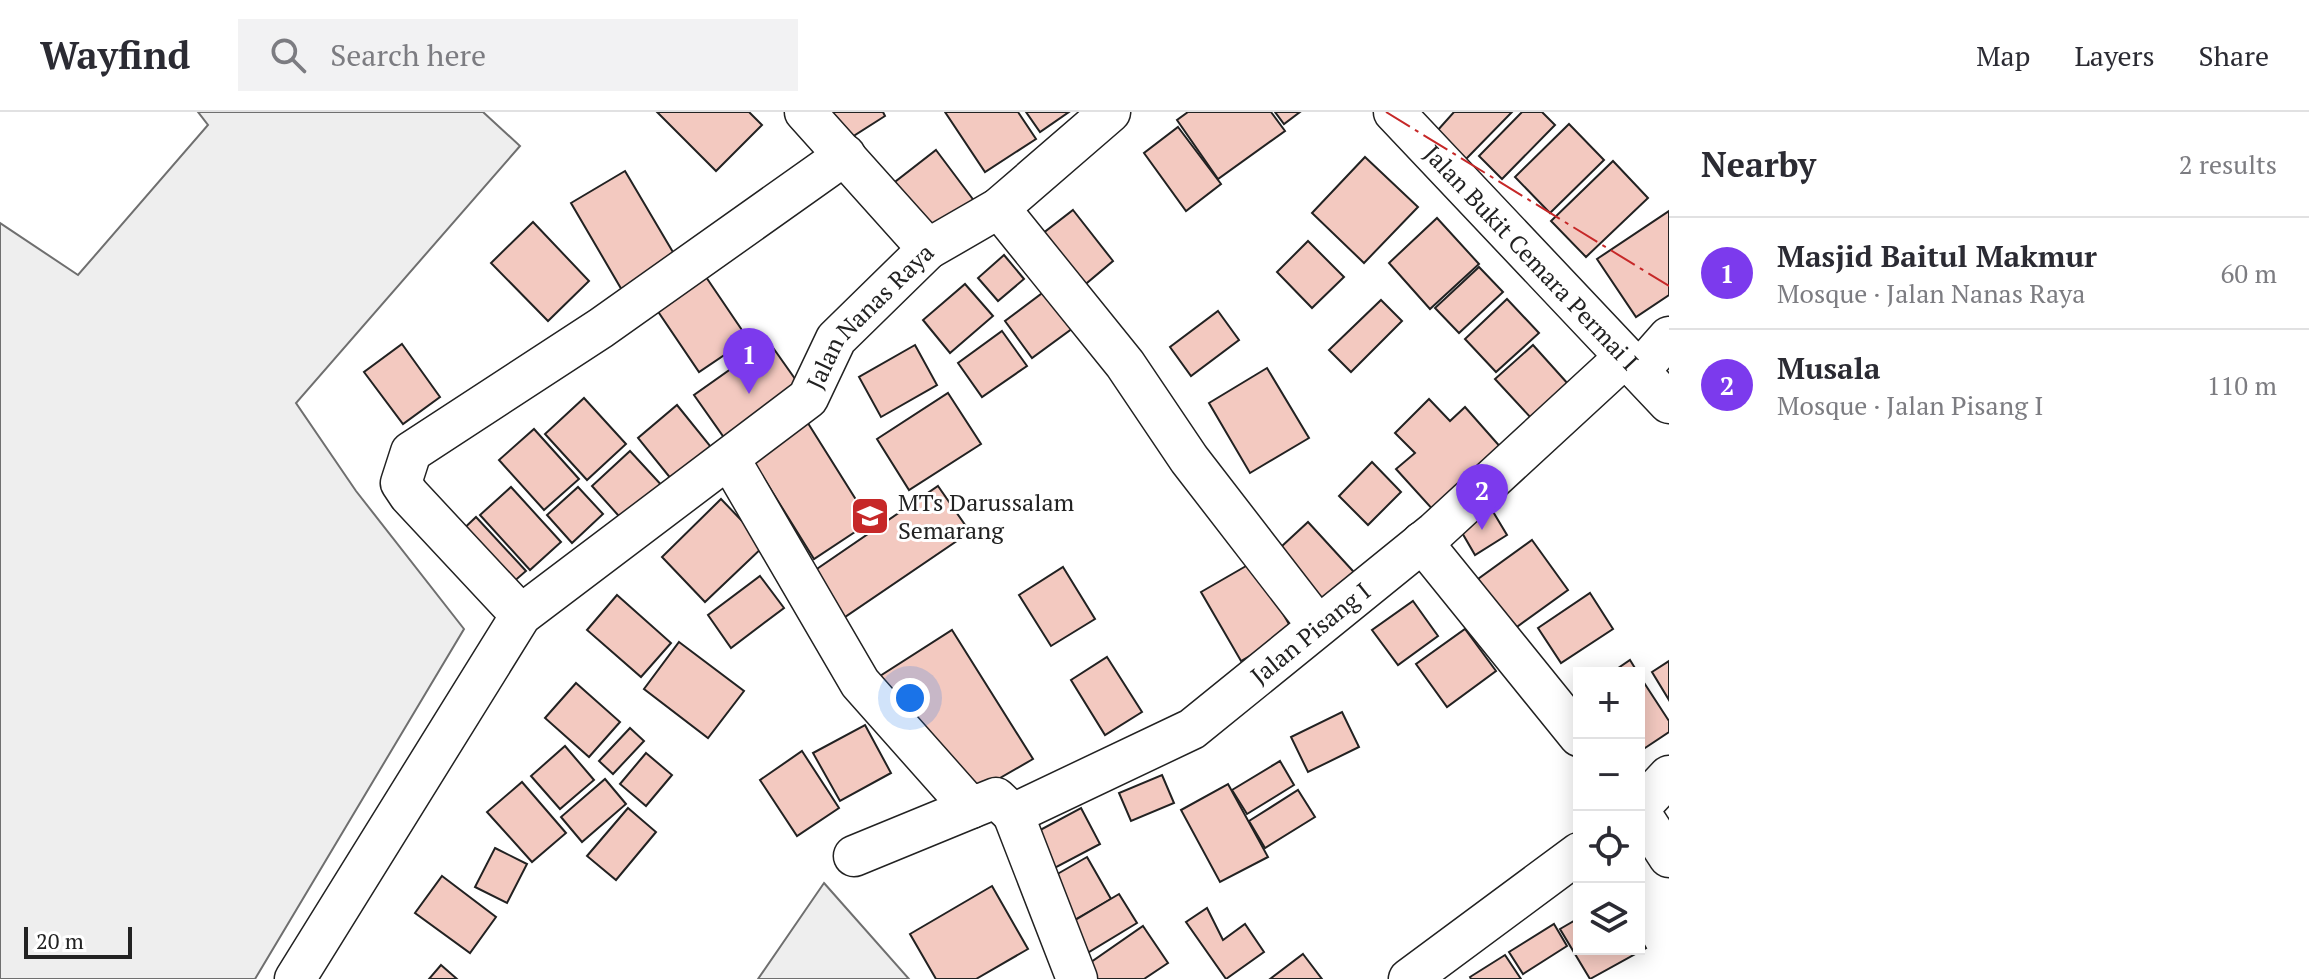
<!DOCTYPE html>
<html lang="en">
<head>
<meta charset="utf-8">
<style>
  :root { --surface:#fff; --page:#f2f2f3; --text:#2b2b33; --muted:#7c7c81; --line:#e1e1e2; --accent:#7c3aed }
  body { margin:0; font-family:"PT Serif",serif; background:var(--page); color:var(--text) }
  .controls { position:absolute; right:24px; bottom:24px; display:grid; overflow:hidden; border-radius:0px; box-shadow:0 4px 20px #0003 }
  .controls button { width:72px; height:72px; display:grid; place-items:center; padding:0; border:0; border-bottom:2px solid var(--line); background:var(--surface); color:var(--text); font:40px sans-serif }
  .scale { position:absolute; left:24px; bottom:20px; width:108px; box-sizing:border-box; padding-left:8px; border:4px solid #222; border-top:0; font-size:22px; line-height:28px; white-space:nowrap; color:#222; -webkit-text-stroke:6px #fff; paint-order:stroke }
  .you { position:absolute; left:910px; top:586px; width:28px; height:28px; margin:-20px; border:6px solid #fff; border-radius:50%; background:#1a73e8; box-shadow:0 0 0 12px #1a73e833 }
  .badge { display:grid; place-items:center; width:52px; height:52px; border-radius:50%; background:var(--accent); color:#fff; font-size:26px; font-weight:700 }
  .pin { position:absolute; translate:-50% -66px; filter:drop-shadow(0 2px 4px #0008) }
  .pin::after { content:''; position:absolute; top:42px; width:28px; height:24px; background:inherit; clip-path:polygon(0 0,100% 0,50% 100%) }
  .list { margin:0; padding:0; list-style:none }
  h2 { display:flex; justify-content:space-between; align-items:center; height:104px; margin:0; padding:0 32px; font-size:34px }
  h2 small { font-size:26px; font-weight:400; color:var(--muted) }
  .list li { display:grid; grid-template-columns:52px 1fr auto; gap:24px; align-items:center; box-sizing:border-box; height:112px; padding:0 32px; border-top:2px solid var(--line) }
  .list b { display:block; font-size:30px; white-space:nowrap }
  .list p { margin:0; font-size:26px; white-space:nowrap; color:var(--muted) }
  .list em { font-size:26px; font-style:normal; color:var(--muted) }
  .icon { flex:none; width:44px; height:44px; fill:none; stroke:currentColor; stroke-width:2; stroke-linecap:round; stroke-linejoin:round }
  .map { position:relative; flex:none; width:1669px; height:867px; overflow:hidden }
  header { display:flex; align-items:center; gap:48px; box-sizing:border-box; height:112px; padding:0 40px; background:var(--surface); border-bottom:2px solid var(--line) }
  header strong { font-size:38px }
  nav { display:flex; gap:44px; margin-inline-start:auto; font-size:28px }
  .search { width:560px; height:72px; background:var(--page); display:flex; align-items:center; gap:20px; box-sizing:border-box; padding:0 28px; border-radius:0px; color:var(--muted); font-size:30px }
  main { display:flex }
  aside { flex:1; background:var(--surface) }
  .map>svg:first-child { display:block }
</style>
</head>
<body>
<header>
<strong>Wayfind</strong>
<div class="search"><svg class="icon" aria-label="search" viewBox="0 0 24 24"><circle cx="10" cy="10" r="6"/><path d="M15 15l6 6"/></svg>Search here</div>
<nav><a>Map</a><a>Layers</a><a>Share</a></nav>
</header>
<main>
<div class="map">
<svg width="1669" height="867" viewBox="0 0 1669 867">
  <rect width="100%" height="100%" fill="#fff"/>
  <g fill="#eee" stroke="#6f6f6f" stroke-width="2">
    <path d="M 198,0 L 483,0 L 520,34 L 296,291 L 356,379 L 464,517 L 255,867 L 0,867 L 0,111 L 78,163 L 208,13 Z"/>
    <path d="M 824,771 L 909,867 L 758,867 Z"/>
  </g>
  <g fill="#f3c9c0" stroke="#222" stroke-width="2">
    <path d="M 657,0 L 749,0 L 762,13 L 716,59 Z"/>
    <path d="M 825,0 L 883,0 L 885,4 L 844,30 Z"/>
    <path d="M 945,0 L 1018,0 L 1036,27 L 985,60 Z"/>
    <path d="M 1026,0 L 1069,0 L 1040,20 Z"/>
    <path d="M 1188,0 L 1271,0 L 1285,19 L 1218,67 L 1177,8 Z"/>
    <path d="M 1275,0 L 1300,0 L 1284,12 Z"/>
    <path d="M 1454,0 L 1512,0 L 1466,47 L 1437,19 Z"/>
    <path d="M 1522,0 L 1542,0 L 1555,13 L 1502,67 L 1479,44 Z"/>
    <path d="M 1569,12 L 1604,48 L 1550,101 L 1515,65 Z"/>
    <path d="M 1178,15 L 1221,72 L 1186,99 L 1144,41 Z"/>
    <path d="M 936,38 L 978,94 L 933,129 L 891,73 Z"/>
    <path d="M 1365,45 L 1418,95 L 1364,151 L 1312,101 Z"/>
    <path d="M 1613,49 L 1648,86 L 1586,145 L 1551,109 Z"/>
    <path d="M 625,59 L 680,152 L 626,185 L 571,91 Z"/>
    <path d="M 1073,98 L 1113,149 L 1075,181 L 1033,129 Z"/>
    <path d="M 1669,99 L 1669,183 L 1636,205 L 1597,147 Z"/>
    <path d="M 1437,106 L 1479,152 L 1430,197 L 1389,151 Z"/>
    <path d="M 533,110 L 589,169 L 548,209 L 491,151 Z"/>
    <path d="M 1308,129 L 1344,165 L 1312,196 L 1277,160 Z"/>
    <path d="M 1004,143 L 1024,167 L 998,189 L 978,166 Z"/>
    <path d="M 1479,155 L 1503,180 L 1459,221 L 1435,196 Z"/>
    <path d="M 706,165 L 748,227 L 699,260 L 657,198 Z"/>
    <path d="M 965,172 L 993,204 L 950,241 L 923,208 Z"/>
    <path d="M 1045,179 L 1073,216 L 1032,246 L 1005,209 Z"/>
    <path d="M 1507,187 L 1539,221 L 1496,260 L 1465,227 Z"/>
    <path d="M 1381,188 L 1402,209 L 1351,260 L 1329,238 Z"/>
    <path d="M 1218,199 L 1239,228 L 1191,264 L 1170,235 Z"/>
    <path d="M 1002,219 L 1027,254 L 982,285 L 958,251 Z"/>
    <path d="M 769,230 L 805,281 L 730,334 L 694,283 Z"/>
    <path d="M 402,232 L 440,285 L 403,312 L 364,260 Z"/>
    <path d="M 915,233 L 937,273 L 881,305 L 859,265 Z"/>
    <path d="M 1533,233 L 1569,273 L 1532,307 L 1495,267 Z"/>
    <path d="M 1267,256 L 1309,326 L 1250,361 L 1209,291 Z"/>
    <path d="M 948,281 L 981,332 L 909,378 L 877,327 Z"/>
    <path d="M 584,286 L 626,332 L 587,368 L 545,322 Z"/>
    <path d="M 1429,287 L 1450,309 L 1465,295 L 1503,338 L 1435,400 L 1396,357 L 1415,341 L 1395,321 Z"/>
    <path d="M 677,293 L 715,340 L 676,373 L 638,326 Z"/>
    <path d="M 806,308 L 870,410 L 814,447 L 750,344 Z"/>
    <path d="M 534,317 L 579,367 L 544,398 L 499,348 Z"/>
    <path d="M 630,339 L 665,377 L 626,412 L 592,374 Z"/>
    <path d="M 1372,350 L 1401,380 L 1368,413 L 1339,384 Z"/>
    <path d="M 938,374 L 970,420 L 842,507 L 811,461 Z"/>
    <path d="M 511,375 L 561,430 L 530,458 L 480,403 Z"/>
    <path d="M 578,375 L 603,402 L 572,431 L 547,403 Z"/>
    <path d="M 721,387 L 765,433 L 705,490 L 662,445 Z"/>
    <path d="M 1489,393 L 1507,423 L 1475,443 L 1457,412 Z"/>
    <path d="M 476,405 L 526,459 L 504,478 L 456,424 Z"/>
    <path d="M 1308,410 L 1363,470 L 1323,506 L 1269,446 Z"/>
    <path d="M 1532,428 L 1568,478 L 1514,517 L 1478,467 Z"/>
    <path d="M 1253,450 L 1293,519 L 1241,549 L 1201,480 Z"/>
    <path d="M 1063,455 L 1095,507 L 1051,534 L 1019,483 Z"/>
    <path d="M 760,464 L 784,496 L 731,536 L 708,503 Z"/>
    <path d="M 1590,481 L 1613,517 L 1561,551 L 1538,516 Z"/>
    <path d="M 617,483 L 671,531 L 641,565 L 587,518 Z"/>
    <path d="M 1413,489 L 1438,524 L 1398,553 L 1372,518 Z"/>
    <path d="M 1465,517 L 1496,559 L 1447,595 L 1416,552 Z"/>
    <path d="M 952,518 L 1033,647 L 967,685 L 880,564 Z"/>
    <path d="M 679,530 L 744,579 L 708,626 L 644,577 Z"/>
    <path d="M 1107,545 L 1142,600 L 1105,623 L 1071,568 Z"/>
    <path d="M 1630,548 L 1638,561 L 1611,561 Z"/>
    <path d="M 1669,549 L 1669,588 L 1652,560 Z"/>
    <path d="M 1639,563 L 1669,609 L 1669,620 L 1639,640 Z"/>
    <path d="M 576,571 L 620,610 L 589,645 L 545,606 Z"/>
    <path d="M 1342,600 L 1359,635 L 1308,660 L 1291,625 Z"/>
    <path d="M 865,613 L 891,661 L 840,689 L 813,641 Z"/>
    <path d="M 630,616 L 644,629 L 613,662 L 599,649 Z"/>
    <path d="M 565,634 L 594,668 L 560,697 L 531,664 Z"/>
    <path d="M 802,639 L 839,696 L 797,724 L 760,668 Z"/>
    <path d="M 646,641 L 672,663 L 646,694 L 620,672 Z"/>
    <path d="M 1280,649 L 1294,673 L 1247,702 L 1232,678 Z"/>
    <path d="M 1162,663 L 1174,691 L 1131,709 L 1119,681 Z"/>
    <path d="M 605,667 L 626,692 L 582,730 L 561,705 Z"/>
    <path d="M 522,670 L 566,721 L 532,750 L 487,700 Z"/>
    <path d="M 1228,672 L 1268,745 L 1220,770 L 1181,698 Z"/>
    <path d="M 1298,678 L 1315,705 L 1265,736 L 1249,709 Z"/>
    <path d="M 628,696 L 656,720 L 616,768 L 587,744 Z"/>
    <path d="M 1081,696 L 1100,732 L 1047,760 L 1029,724 Z"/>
    <path d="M 495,736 L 527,752 L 507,791 L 475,775 Z"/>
    <path d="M 1087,745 L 1111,787 L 1064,814 L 1040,772 Z"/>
    <path d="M 442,764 L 496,805 L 470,841 L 415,801 Z"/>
    <path d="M 992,774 L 1028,837 L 976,867 L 936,867 L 910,822 Z"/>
    <path d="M 1119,782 L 1137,811 L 1084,843 L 1067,813 Z"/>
    <path d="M 1207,796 L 1223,828 L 1245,812 L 1264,840 L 1226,867 L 1186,810 Z"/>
    <path d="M 1579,806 L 1579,837 L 1639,837 L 1639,824 L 1646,836 L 1590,867 L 1560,817 Z"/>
    <path d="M 1554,812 L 1567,834 L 1523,862 L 1509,840 Z"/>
    <path d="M 1143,814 L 1168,851 L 1144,867 L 1093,867 L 1084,855 Z"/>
    <path d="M 1303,842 L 1322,867 L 1270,867 Z"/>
    <path d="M 1505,843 L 1521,867 L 1471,867 L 1470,865 Z"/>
    <path d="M 441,853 L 457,867 L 429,867 Z"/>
  </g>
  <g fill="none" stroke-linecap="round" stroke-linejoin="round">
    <defs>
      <g id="minor">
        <path d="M 805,0 L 928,137"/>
        <path id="s1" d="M 1394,0 L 1669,291"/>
        <path d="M 999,96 L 1125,252 L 1189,347 L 1318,514"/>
        <path d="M 1639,259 L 1669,225"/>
        <path id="s2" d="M 730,348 L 860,571 L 971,696 L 996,686 L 1013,702 L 1192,617 L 1435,420 L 1625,245"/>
        <path d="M 1422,430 L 1579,624"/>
        <path d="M 521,503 L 409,383 L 401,371 L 411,340 L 601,216 L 845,43"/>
        <path d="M 1639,696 L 1669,664"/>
        <path d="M 1639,699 L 1669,745"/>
        <path d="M 1013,702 L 1077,867"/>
        <path d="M 854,744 L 971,696"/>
        <path id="s3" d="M 295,867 L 521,503 L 808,286 L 836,227 L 928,137 L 999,96 L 1110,0"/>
        <path d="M 1409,867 L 1579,741"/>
      </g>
    </defs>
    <use href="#minor" stroke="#222" stroke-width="43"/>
    <use href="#minor" stroke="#fff" stroke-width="40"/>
    <path stroke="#c62828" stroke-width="2" stroke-dasharray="28 6 4 6" stroke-linecap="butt" d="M 1386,0 L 1669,174"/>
  </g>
  <defs>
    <symbol id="school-square" viewBox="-11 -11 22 22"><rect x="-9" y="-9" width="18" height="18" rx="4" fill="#c62828" stroke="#fff"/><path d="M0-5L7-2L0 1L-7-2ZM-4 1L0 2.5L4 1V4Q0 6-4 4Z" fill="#fff"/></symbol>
  </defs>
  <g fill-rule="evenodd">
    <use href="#school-square" x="848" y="382" width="44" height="44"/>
  </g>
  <g text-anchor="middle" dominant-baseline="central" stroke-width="6" stroke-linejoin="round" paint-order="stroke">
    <g font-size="24" fill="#222" stroke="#fff">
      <text stroke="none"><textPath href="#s1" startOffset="200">Jalan Bukit Cemara Permai I</textPath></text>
      <text stroke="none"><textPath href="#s3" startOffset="892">Jalan Nanas Raya</textPath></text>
      <text stroke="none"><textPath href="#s2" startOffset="826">Jalan Pisang I</textPath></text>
    </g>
    <g font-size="24" fill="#222" stroke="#fff" text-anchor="start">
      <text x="898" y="390">MTs Darussalam<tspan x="898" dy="28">Semarang</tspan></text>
    </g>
  </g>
</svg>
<div class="controls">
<button>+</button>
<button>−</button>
<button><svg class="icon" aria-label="locate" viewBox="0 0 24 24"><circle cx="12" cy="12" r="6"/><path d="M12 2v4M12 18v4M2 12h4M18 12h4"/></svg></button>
<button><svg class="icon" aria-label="layers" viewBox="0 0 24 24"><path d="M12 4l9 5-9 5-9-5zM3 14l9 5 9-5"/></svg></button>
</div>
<div class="scale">20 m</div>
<div class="you"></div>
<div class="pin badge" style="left:749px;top:282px">1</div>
<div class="pin badge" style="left:1482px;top:418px">2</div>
</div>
<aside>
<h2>Nearby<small>2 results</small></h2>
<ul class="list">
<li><span class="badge">1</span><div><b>Masjid Baitul Makmur</b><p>Mosque · Jalan Nanas Raya</p></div><em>60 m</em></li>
<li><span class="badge">2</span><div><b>Musala</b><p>Mosque · Jalan Pisang I</p></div><em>110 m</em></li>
</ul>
</aside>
</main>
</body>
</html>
